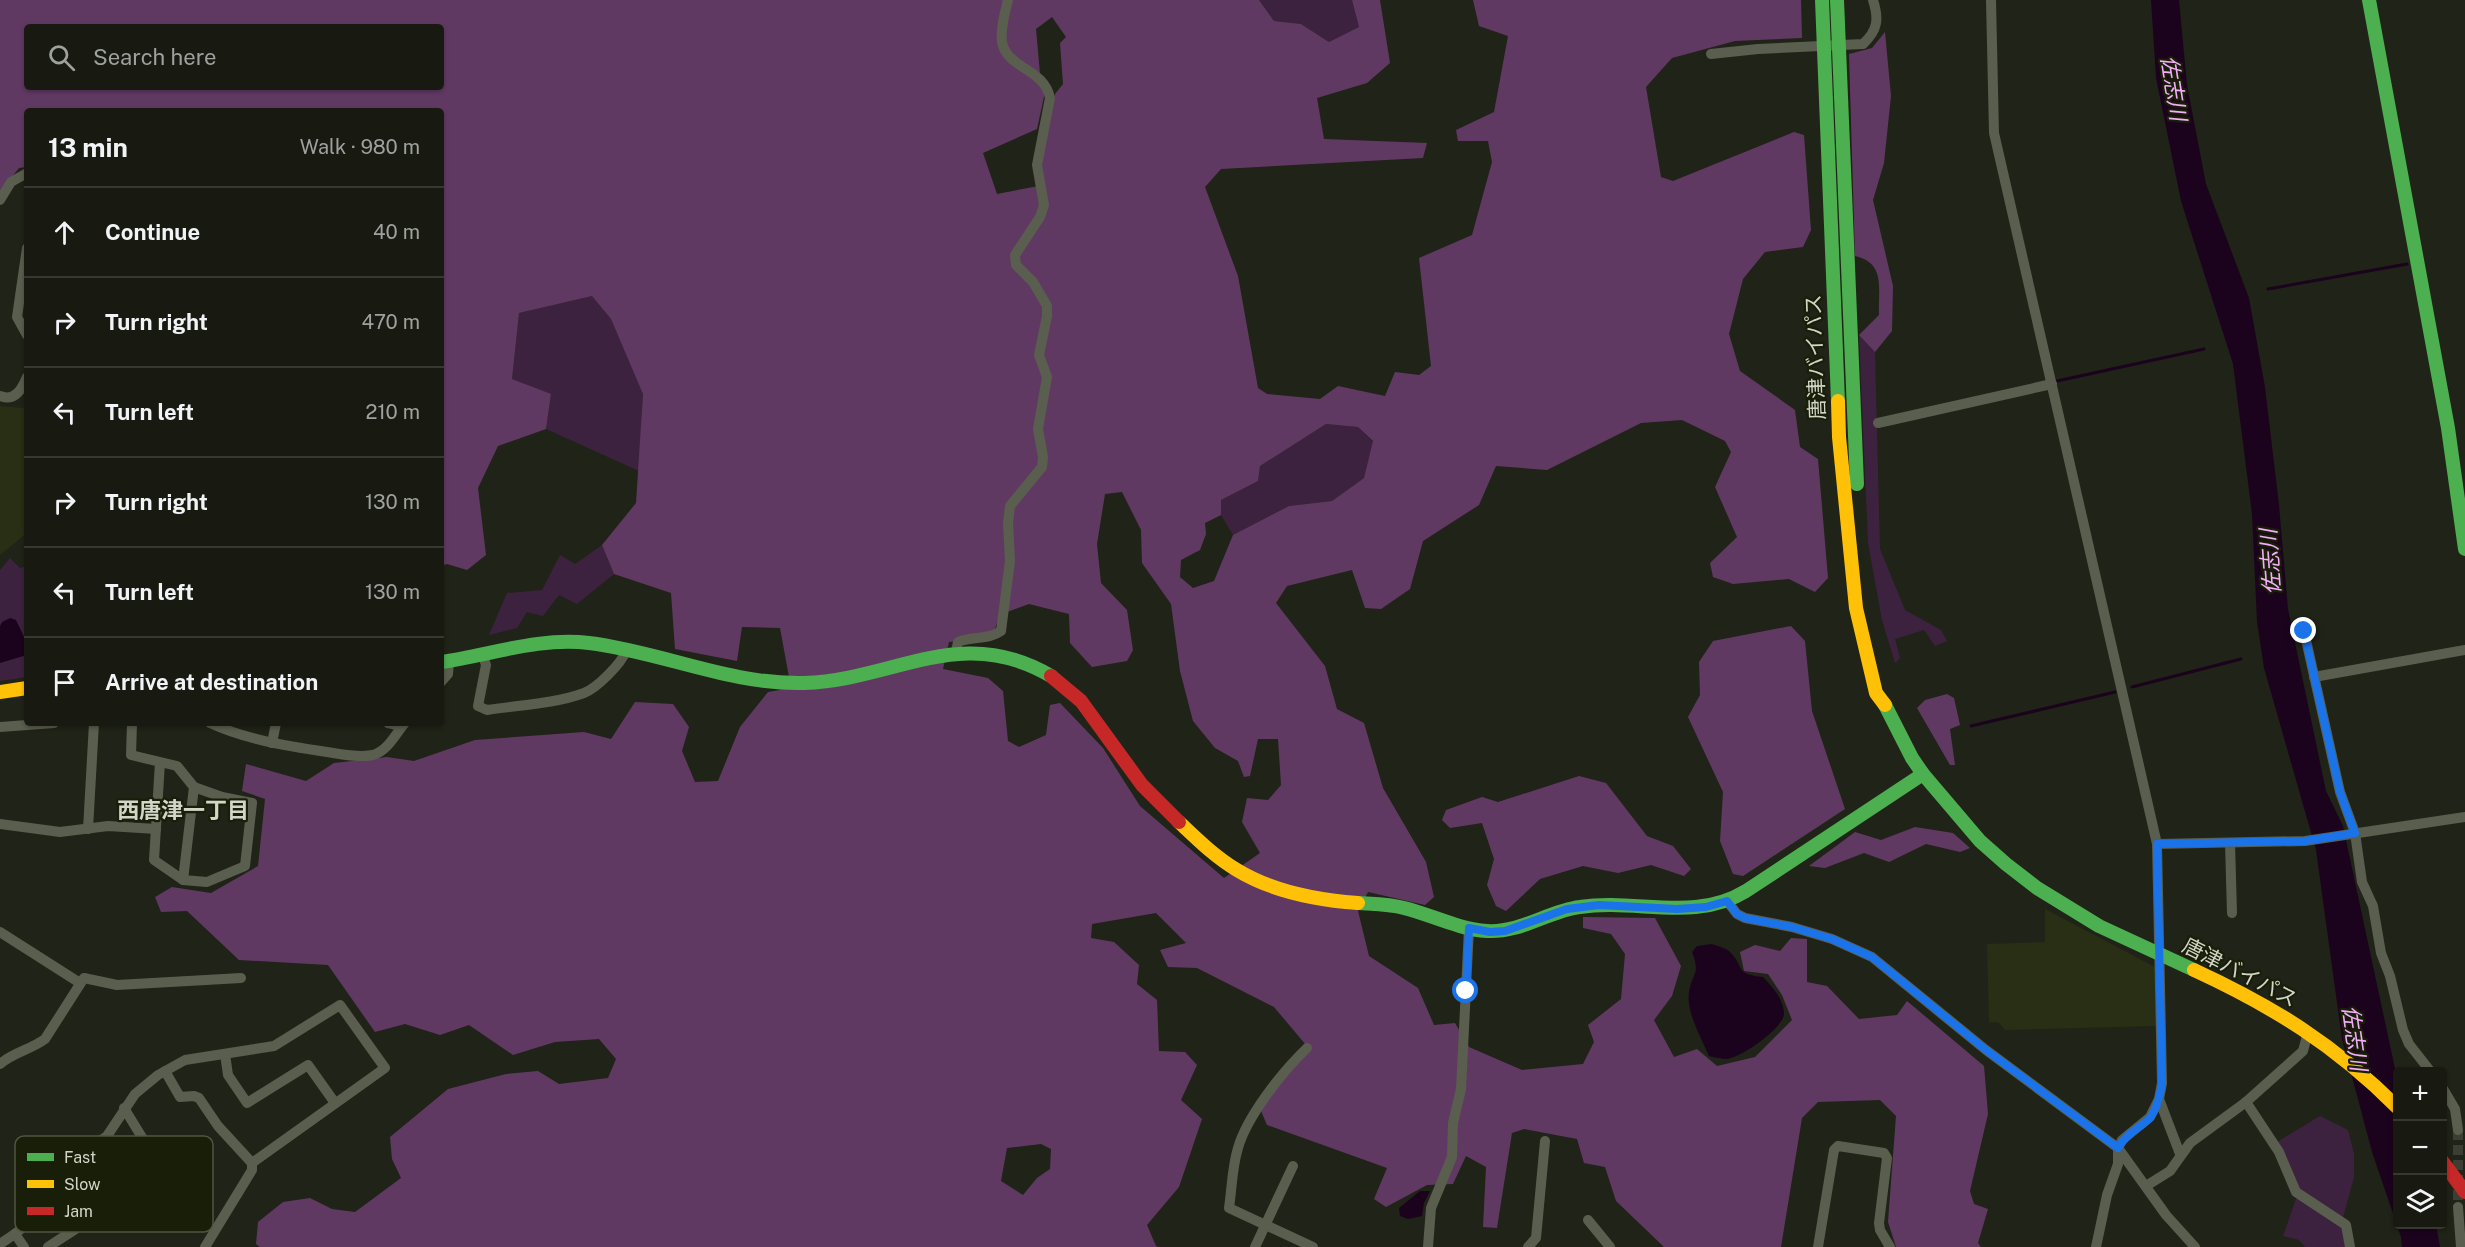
<!DOCTYPE html>
<html lang="en">
<head>
<meta charset="utf-8">
<style>
  :root { --surface:#181a11; --page:#21231a; --text:#f1f3f6; --muted:#9fa19f; --line:#363831 }
  body { margin:0; font-family:"Public Sans","Noto Sans JP",sans-serif; background:var(--page); color:var(--text) }
  .controls { position:absolute; right:18px; bottom:18px; display:grid; overflow:hidden; border-radius:6px; box-shadow:0 2px 4px #0004 }
  .controls button { width:54px; height:54px; display:grid; place-items:center; padding:0; border:0; border-bottom:2px solid var(--line); background:var(--surface); color:var(--text); font:30px sans-serif }
  .stop { position:absolute; width:18px; height:18px; margin:-14px; border:4px solid #1a73e8; border-radius:50%; background:#fff }
  .stop.end { background:#1a73e8; border-color:#fff; box-shadow:0 2px 6px #0008 }
  .list { margin:0; padding:0; list-style:none }
  h2 { display:flex; justify-content:space-between; align-items:center; height:78px; margin:0; padding:0 24px; font-size:26px }
  h2 small { font-size:20px; font-weight:400; color:var(--muted) }
  .list li { display:grid; grid-template-columns:39px 1fr auto; gap:18px; align-items:center; box-sizing:border-box; height:90px; padding:0 24px; border-top:2px solid var(--line) }
  .list b { display:block; font-size:22px; white-space:nowrap }
  .list em { font-size:20px; font-style:normal; color:var(--muted) }
  .icon { flex:none; width:33px; height:33px; fill:none; stroke:currentColor; stroke-width:2; stroke-linecap:round; stroke-linejoin:round }
  .map { position:relative; flex:none; width:2465px; height:1247px; overflow:hidden }
  .search { position:absolute; background:var(--surface); box-shadow:0 2px 4px #0004; left:24px; top:24px; width:420px; height:66px; display:flex; align-items:center; gap:15px; box-sizing:border-box; padding:0 21px; border-radius:6px; color:var(--muted); font-size:22px }
  .panel { position:absolute; background:var(--surface); box-shadow:0 2px 4px #0004; left:24px; top:108px; width:420px; height:618px; border-radius:6px }
  .map>svg:first-child { display:block }
</style>
</head>
<body>
<div class="map">
<svg width="2465" height="1247" viewBox="0 0 2465 1247">
  <rect width="100%" height="100%" fill="#202317"/>
  <g fill="#292f14">
    <path d="M 0,406 L 24,408 L 27,412 L 27,533 L 0,555 Z"/>
    <path d="M 2045,909 L 2157,968 L 2158,1026 L 2005,1030 L 1998,1022 L 1989,1023 L 1987,944 L 2045,942 Z"/>
  </g>
  <g fill="#3d223f">
    <path d="M 1259,0 L 1352,0 L 1359,27 L 1329,42 L 1301,24 L 1274,21 Z"/>
    <path d="M 592,296 L 611,319 L 643,393 L 639,471 L 546,429 L 551,395 L 512,379 L 519,313 Z"/>
    <path d="M 1859,335 L 1875,352 L 1880,549 L 1905,610 L 1941,630 L 1947,641 L 1935,646 L 1924,630 L 1895,639 L 1900,658 L 1895,663 L 1882,620 L 1868,543 Z"/>
    <path d="M 1326,424 L 1358,427 L 1373,442 L 1364,478 L 1332,501 L 1289,506 L 1233,535 L 1221,515 L 1221,500 L 1258,481 L 1260,466 Z"/>
    <path d="M 602,545 L 614,574 L 577,604 L 559,595 L 543,616 L 527,612 L 517,628 L 489,635 L 507,593 L 542,590 L 560,555 L 575,564 Z"/>
    <path d="M 10,558 L 20,568 L 27,566 L 27,677 L 0,681 L 0,570 Z"/>
    <path d="M 2320,1116 L 2348,1130 L 2354,1154 L 2354,1177 L 2341,1225 L 2347,1247 L 2305,1247 L 2299,1240 L 2283,1236 L 2299,1190 L 2277,1142 Z"/>
  </g>
  <g fill="#603963" fill-rule="evenodd">
    <path d="M 0,0 L 1259,0 L 1274,21 L 1301,24 L 1329,42 L 1359,27 L 1352,0 L 1380,0 L 1390,63 L 1367,83 L 1317,98 L 1324,139 L 1427,143 L 1423,158 L 1221,169 L 1205,187 L 1238,276 L 1258,388 L 1267,394 L 1320,399 L 1338,386 L 1385,396 L 1395,372 L 1419,375 L 1431,366 L 1419,258 L 1472,235 L 1492,162 L 1488,141 L 1458,141 L 1456,130 L 1494,112 L 1508,36 L 1479,26 L 1473,0 L 1801,0 L 1802,38 L 1735,41 L 1672,58 L 1646,87 L 1661,177 L 1673,181 L 1794,132 L 1804,135 L 1811,230 L 1803,247 L 1765,252 L 1743,279 L 1729,334 L 1740,371 L 1795,410 L 1800,447 L 1818,459 L 1828,578 L 1815,592 L 1789,579 L 1733,584 L 1713,577 L 1710,563 L 1737,537 L 1715,487 L 1731,452 L 1725,441 L 1682,420 L 1641,423 L 1547,470 L 1496,466 L 1479,505 L 1423,541 L 1410,589 L 1381,609 L 1365,608 L 1352,570 L 1287,586 L 1276,603 L 1325,666 L 1337,709 L 1364,723 L 1383,788 L 1426,862 L 1434,897 L 1425,905 L 1368,892 L 1358,911 L 1369,956 L 1418,988 L 1434,1025 L 1455,1023 L 1469,1047 L 1522,1070 L 1583,1064 L 1594,1042 L 1588,1025 L 1621,999 L 1625,954 L 1611,934 L 1583,928 L 1583,917 L 1655,918 L 1681,966 L 1672,996 L 1654,1020 L 1674,1057 L 1697,1049 L 1717,1066 L 1755,1057 L 1792,1020 L 1782,995 L 1768,974 L 1744,971 L 1740,952 L 1755,945 L 1780,951 L 1791,938 L 1807,939 L 1807,982 L 1827,986 L 1859,1019 L 1897,1015 L 1907,1001 L 1984,1066 L 1988,1114 L 1970,1191 L 1974,1204 L 1988,1209 L 1978,1243 L 1981,1247 L 1896,1247 L 1888,1222 L 1896,1116 L 1880,1100 L 1818,1102 L 1802,1118 L 1781,1247 L 1664,1247 L 1616,1201 L 1605,1167 L 1584,1163 L 1577,1139 L 1524,1129 L 1512,1133 L 1497,1228 L 1483,1227 L 1486,1167 L 1466,1156 L 1453,1184 L 1427,1185 L 1386,1207 L 1374,1199 L 1387,1168 L 1267,1125 L 1261,1111 L 1306,1045 L 1274,1007 L 1197,968 L 1168,967 L 1160,950 L 1186,943 L 1156,913 L 1092,924 L 1091,938 L 1114,942 L 1139,965 L 1137,984 L 1157,1000 L 1159,1051 L 1185,1052 L 1197,1065 L 1181,1100 L 1202,1119 L 1179,1187 L 1147,1225 L 1156,1246 L 1159,1247 L 260,1247 L 256,1244 L 258,1222 L 283,1202 L 310,1198 L 332,1209 L 355,1212 L 401,1178 L 392,1159 L 390,1137 L 448,1089 L 506,1074 L 538,1071 L 559,1084 L 608,1078 L 616,1059 L 599,1039 L 555,1042 L 513,1055 L 469,1025 L 440,1035 L 405,1024 L 375,1032 L 328,965 L 239,960 L 187,911 L 161,912 L 155,897 L 172,887 L 211,893 L 258,866 L 265,799 L 242,791 L 246,764 L 306,781 L 334,763 L 387,757 L 414,761 L 475,740 L 584,732 L 611,739 L 635,702 L 673,704 L 689,727 L 682,751 L 695,782 L 718,781 L 740,727 L 768,692 L 791,688 L 780,628 L 742,627 L 737,661 L 675,649 L 671,593 L 614,574 L 602,545 L 636,503 L 643,394 L 611,319 L 592,296 L 519,313 L 512,379 L 551,394 L 546,429 L 498,446 L 478,488 L 486,555 L 467,570 L 447,564 L 441,566 L 441,111 L 27,111 L 27,167 L 19,168 L 0,192 ZM 1052,17 L 1066,37 L 1060,43 L 1063,84 L 1055,94 L 1041,163 L 1044,185 L 997,194 L 983,153 L 1037,129 L 1047,83 L 1040,74 L 1036,29 ZM 27,27 L 441,27 L 441,87 L 27,87 ZM 1326,424 L 1358,427 L 1373,441 L 1364,478 L 1332,501 L 1289,506 L 1233,535 L 1214,581 L 1193,588 L 1180,577 L 1181,560 L 1200,550 L 1206,534 L 1205,523 L 1221,515 L 1221,500 L 1258,481 L 1260,466 ZM 1122,492 L 1141,530 L 1142,563 L 1171,604 L 1180,671 L 1193,721 L 1215,748 L 1238,761 L 1244,777 L 1250,776 L 1258,739 L 1278,739 L 1281,785 L 1268,800 L 1247,798 L 1242,822 L 1260,853 L 1224,878 L 1140,806 L 1103,748 L 1060,703 L 1050,705 L 1046,735 L 1019,747 L 1008,741 L 1003,691 L 988,678 L 943,669 L 949,642 L 993,637 L 999,615 L 1029,604 L 1069,614 L 1070,643 L 1092,667 L 1127,661 L 1133,650 L 1127,610 L 1101,583 L 1097,544 L 1105,494 ZM 1041,1144 L 1051,1149 L 1050,1169 L 1037,1178 L 1023,1195 L 1001,1181 L 1007,1148 Z"/>
    <path d="M 1885,32 L 1891,96 L 1884,163 L 1873,200 L 1893,286 L 1892,331 L 1875,352 L 1859,335 L 1879,315 C 1878,288 1886,263 1855,256 L 1849,54 L 1872,48 Z"/>
    <path d="M 1791,626 L 1805,641 L 1812,711 L 1845,809 L 1743,876 L 1733,874 L 1720,841 L 1723,792 L 1688,717 L 1700,695 L 1699,662 L 1713,641 Z"/>
    <path d="M 1947,694 L 1954,698 L 1960,725 L 1950,729 L 1955,765 L 1950,765 L 1917,708 L 1925,700 Z"/>
    <path d="M 1579,776 L 1606,783 L 1647,836 L 1673,846 L 1691,869 L 1684,876 L 1651,865 L 1618,873 L 1583,866 L 1540,879 L 1506,911 L 1496,906 L 1487,885 L 1494,859 L 1482,823 L 1450,828 L 1442,820 L 1446,810 L 1482,797 L 1498,802 Z"/>
    <path d="M 1915,827 L 1953,833 L 1970,848 L 1960,852 L 1926,844 L 1889,862 L 1864,853 L 1825,868 L 1809,866 L 1855,832 L 1881,840 Z"/>
  </g>
  <g fill="#1b031d">
    <path d="M 2151,0 L 2179,0 L 2187,85 L 2206,184 L 2249,298 L 2265,387 L 2279,505 L 2288,609 L 2326,791 L 2343,826 L 2397,1078 L 2398,1224 L 2436,1225 L 2440,1247 L 2402,1247 L 2401,1237 L 2372,1152 L 2342,1039 L 2316,850 L 2264,668 L 2257,622 L 2252,514 L 2233,364 L 2181,201 L 2156,78 Z"/>
    <path d="M 10,618 L 16,620 L 27,643 L 27,655 L 0,663 L 0,626 L 2,622 Z"/>
    <path d="M 1712,944 C 1717,946 1726,948 1730,952 C 1745,967 1734,974 1763,977 C 1773,988 1783,998 1784,1013 C 1785,1027 1741,1058 1727,1059 C 1722,1059 1714,1057 1709,1056 C 1701,1037 1686,1012 1689,992 C 1692,973 1701,975 1692,952 L 1697,946 Z"/>
    <path d="M 1420,1191 L 1430,1191 L 1424,1203 L 1422,1216 L 1408,1219 L 1400,1216 L 1399,1208 Z"/>
  </g>
  <g fill="none" stroke-linecap="round" stroke-linejoin="round">
    <g stroke="#1b031d" stroke-width="3">
      <path d="M 2268,289 L 2407,264"/>
      <path d="M 2057,381 L 2204,349"/>
      <path d="M 2132,687 L 2241,659"/>
      <path d="M 1971,726 L 2115,692"/>
    </g>
    <path stroke="#3b3e32" stroke-width="10" stroke-dasharray="10 5" stroke-linecap="butt" d="M 2458,1130 L 2458,1207"/>
    <g stroke="#5a5e4e" stroke-width="10">
      <path d="M 1991,0 L 1994,133 L 2157,844 L 2162,1083 L 2159,1099 L 2150,1117 L 2122,1140 L 2118,1148 L 2118,1164 L 2107,1195 L 2096,1247"/>
      <path d="M 1711,54 L 1758,49 L 1863,44 C 1878,30 1879,19 1873,0"/>
      <path d="M 0,200 L 11,182 L 27,173"/>
      <path d="M 27,248 L 17,317 L 27,335"/>
      <path d="M 0,396 C 15,402 22,389 27,377"/>
      <path d="M 1878,423 L 2052,384"/>
      <path d="M 2304,631 L 2340,792 L 2355,833 L 2362,882 L 2373,906 L 2381,953 L 2390,976 L 2403,1030 L 2409,1044 L 2431,1072"/>
      <path d="M 956,651 L 958,642 C 972,636 989,640 1001,631 L 1010,561 L 1008,523 L 1010,506 L 1042,467 L 1043,457 L 1038,429 L 1047,377 L 1039,355 L 1047,316 L 1047,306 L 1033,282 L 1016,265 L 1015,255 L 1040,217 L 1044,205 L 1037,165 L 1050,98 C 1044,68 1007,69 1002,42 C 1000,29 1005,12 1008,0"/>
      <path d="M 482,653 L 486,665 L 478,706 L 487,710 C 519,705 554,704 584,693 C 597,688 621,664 626,651"/>
      <path d="M 2314,677 L 2465,650"/>
      <path d="M 441,682 L 448,674 L 449,661"/>
      <path d="M 132,723 L 131,755 L 177,766 L 194,787 L 222,797 L 252,803 L 245,866 L 207,882 L 183,880 L 154,860 L 160,762"/>
      <path d="M 210,723 C 247,740 287,746 327,752 C 341,754 359,758 373,755 C 388,751 396,733 405,723"/>
      <path d="M 388,723 L 402,726"/>
      <path d="M 0,727 L 54,723"/>
      <path d="M 272,743 L 276,723"/>
      <path d="M 0,824 L 60,832 L 108,826 L 156,829"/>
      <path d="M 88,829 L 94,723"/>
      <path d="M 2230,843 L 2232,913"/>
      <path d="M 2157,844 L 2305,841 L 2465,817"/>
      <path d="M 183,880 L 194,787"/>
      <path d="M 1727,901 L 1737,914 L 1745,918 L 1792,927 L 1832,939 L 1872,957 L 1986,1050 L 2118,1148 L 2166,1215 L 2195,1247"/>
      <path d="M 0,932 L 80,983"/>
      <path d="M 1307,1048 C 1283,1071 1247,1116 1238,1148 C 1232,1167 1232,1188 1229,1208 L 1313,1247"/>
      <path d="M 225,1054 L 228,1075 L 247,1103 L 308,1065 L 335,1103"/>
      <path d="M 0,1064 C 14,1052 30,1050 45,1039 L 84,978 L 117,985 L 241,978"/>
      <path d="M 165,1071 L 180,1097 L 194,1096 L 199,1098 L 218,1126 L 252,1163"/>
      <path d="M 2442,1087 L 2455,1109 L 2458,1130"/>
      <path d="M 2159,1099 L 2180,1154"/>
      <path d="M 2246,1102 L 2279,1152 L 2296,1192 L 2346,1225 L 2350,1247"/>
      <path d="M 2146,1186 L 2170,1171 L 2190,1143 L 2246,1102 L 2303,1051 L 2308,1032"/>
      <path d="M 2458,1207 L 2461,1247"/>
      <path d="M 1588,1220 L 1610,1247"/>
      <path d="M 15,1234 L 24,1247"/>
      <path d="M 0,1244 C 14,1234 29,1227 34,1209 C 37,1198 37,1190 43,1180 L 107,1136 L 135,1094 L 158,1075 L 185,1060 L 274,1046 L 340,1005 L 385,1068 L 252,1163 L 252,1170 L 205,1247"/>
      <path d="M 48,1247 L 123,1198 L 159,1165 L 124,1108"/>
      <path d="M 1255,1247 L 1293,1166"/>
      <path d="M 1428,1247 L 1431,1208 L 1452,1157 L 1453,1123 L 1461,1089 L 1469,928"/>
      <path d="M 1528,1247 L 1536,1238 L 1545,1141"/>
      <path d="M 1818,1247 L 1834,1150 L 1838,1146 L 1884,1153 L 1887,1158 L 1879,1223 L 1880,1230 L 1890,1247"/>
    </g>
    <g stroke="#4caf50" stroke-width="14">
      <path d="M 1822,0 L 1838,401"/>
      <path d="M 1837,0 L 1857,484"/>
      <path d="M 2369,0 L 2448,428 L 2465,549"/>
      <path d="M 441,662 C 490,655 539,637 589,643 C 662,652 730,685 804,683 C 895,680 961,623 1051,676"/>
      <path d="M 1885,705 L 1912,758 L 1923,774 L 1980,841 L 2006,864 L 2037,888 L 2099,926 L 2194,970"/>
      <path d="M 1358,903 C 1373,904 1389,904 1404,908 C 1432,915 1458,929 1487,931 C 1521,933 1548,911 1580,907 C 1636,898 1694,923 1746,891 L 1923,774"/>
    </g>
    <g stroke="#ffc107" stroke-width="14">
      <path d="M 1838,401 L 1839,437 L 1856,608 L 1876,693 L 1885,705"/>
      <path d="M 0,692 L 27,688"/>
      <path d="M 1179,822 C 1197,839 1215,857 1237,870 C 1273,892 1317,900 1358,903"/>
      <path d="M 2194,970 C 2274,1007 2335,1045 2398,1108"/>
    </g>
    <g stroke="#c62828" stroke-width="14">
      <path d="M 1051,676 L 1081,701 L 1142,785 L 1179,822"/>
      <path d="M 2442,1161 L 2465,1192"/>
    </g>
  </g>
  <g fill="none" stroke-linecap="round" stroke-linejoin="round">
    <path stroke="#1a73e8" stroke-width="8" d="M 1466,991 L 1469,928 L 1490,932 L 1505,931 L 1567,909 L 1599,905 L 1677,909 L 1706,907 L 1727,901 L 1737,914 L 1745,918 L 1792,927 L 1832,939 L 1872,957 L 1986,1050 L 2118,1148 C 2125,1135 2138,1129 2149,1119 C 2157,1110 2160,1095 2162,1083 L 2157,844 L 2305,841 L 2355,833 L 2340,792 L 2304,631"/>
  </g>
  <g text-anchor="middle" dominant-baseline="central" stroke-width="4.5" stroke-linejoin="round" paint-order="stroke">
    <g font-size="21" fill="#d2d6c8" stroke="#191e08">
      <text transform="translate(1815 357) rotate(-92)">唐津バイパス</text>
      <text transform="translate(2240 972) rotate(27)">唐津バイパス</text>
    </g>
    <g font-size="22" font-style="italic" fill="#f4aefb" stroke="#191e08">
      <text transform="translate(2174 88) rotate(81)">佐志川</text>
      <text transform="translate(2270 562) rotate(-94)">佐志川</text>
      <text transform="translate(2355 1038) rotate(82)">佐志川</text>
    </g>
    <g font-size="22" font-weight="bold" fill="#d2d6c8" stroke="#191e08">
      <text x="183" y="810">西唐津一丁目</text>
    </g>
  </g>
  <rect x="15" y="1136" width="198" height="96" rx="9" fill="#191e08" stroke="#505542" stroke-width="1.5"/>
  <rect x="27" y="1153" width="27" height="8" fill="#4caf50"/>
  <rect x="27" y="1180" width="27" height="8" fill="#ffc107"/>
  <rect x="27" y="1207" width="27" height="8" fill="#c62828"/>
  <g font-size="16" fill="#d2d6c8">
    <text x="64" y="1163">Fast</text>
    <text x="64" y="1190">Slow</text>
    <text x="64" y="1217">Jam</text>
  </g>
</svg>
<div class="controls">
<button>+</button>
<button>−</button>
<button><svg class="icon" aria-label="layers" viewBox="0 0 24 24"><path d="M12 4l9 5-9 5-9-5zM3 14l9 5 9-5"/></svg></button>
</div>
<div class="stop" style="left:1466px;top:991px"></div>
<div class="stop end" style="left:2304px;top:631px"></div>
<div class="search"><svg class="icon" aria-label="search" viewBox="0 0 24 24"><circle cx="10" cy="10" r="6"/><path d="M15 15l6 6"/></svg>Search here</div>
<section class="panel">
<h2>13 min<small>Walk · 980 m</small></h2>
<ul class="list">
<li><svg class="icon" aria-label="ahead" viewBox="0 0 24 24"><path d="M12 20V5M6 11l6-6 6 6"/></svg><div><b>Continue</b></div><em>40 m</em></li>
<li><svg class="icon" aria-label="right" viewBox="0 0 24 24"><path d="M7 20v-9h11M14 6l5 5-5 5"/></svg><div><b>Turn right</b></div><em>470 m</em></li>
<li><svg class="icon" aria-label="left" viewBox="0 0 24 24"><path d="M17 20v-9H6M10 6l-5 5 5 5"/></svg><div><b>Turn left</b></div><em>210 m</em></li>
<li><svg class="icon" aria-label="right" viewBox="0 0 24 24"><path d="M7 20v-9h11M14 6l5 5-5 5"/></svg><div><b>Turn right</b></div><em>130 m</em></li>
<li><svg class="icon" aria-label="left" viewBox="0 0 24 24"><path d="M17 20v-9H6M10 6l-5 5 5 5"/></svg><div><b>Turn left</b></div><em>130 m</em></li>
<li><svg class="icon" aria-label="arrive" viewBox="0 0 24 24"><path d="M6 21V4h12l-3 4 3 4H6"/></svg><div><b>Arrive at destination</b></div></li>
</ul>
</section>
</div>
</body>
</html>
